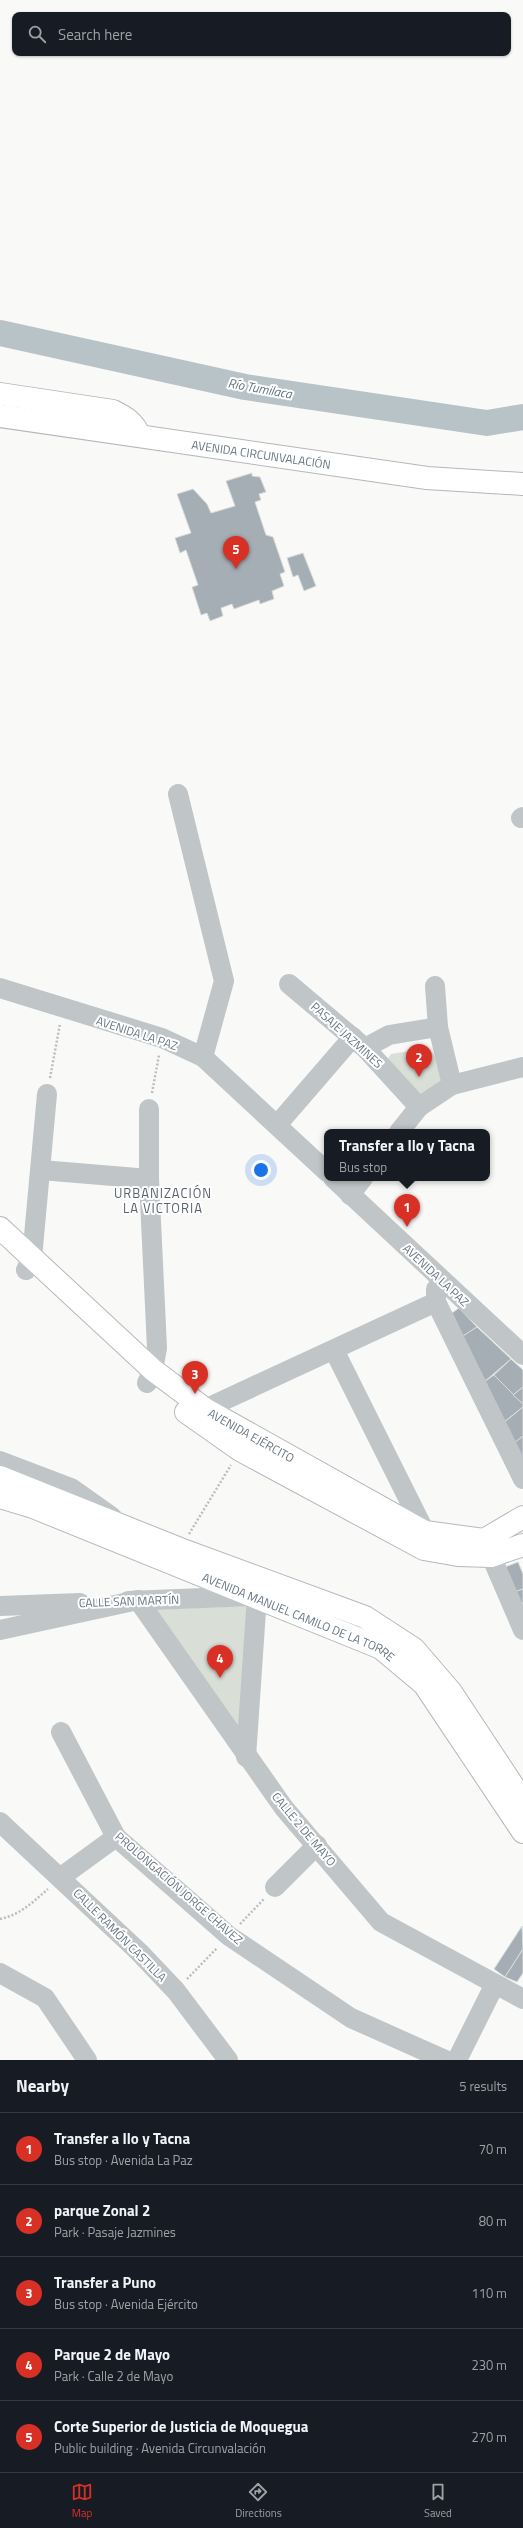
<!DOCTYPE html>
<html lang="en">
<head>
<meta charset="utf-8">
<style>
  :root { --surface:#171b24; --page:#20242c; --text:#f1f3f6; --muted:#9ea1a6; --line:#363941; --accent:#d93025 }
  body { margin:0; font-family:"Titillium Web",sans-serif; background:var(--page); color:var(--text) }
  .you { position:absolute; left:261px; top:1170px; width:14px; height:14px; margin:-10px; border:3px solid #fff; border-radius:50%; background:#1a73e8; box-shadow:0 0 0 6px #1a73e833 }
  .badge { display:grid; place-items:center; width:26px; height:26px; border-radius:50%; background:var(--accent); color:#fff; font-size:13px; font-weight:700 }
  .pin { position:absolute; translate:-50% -33px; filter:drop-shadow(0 1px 2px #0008) }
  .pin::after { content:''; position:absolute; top:21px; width:14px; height:12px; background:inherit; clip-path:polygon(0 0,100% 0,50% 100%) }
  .popup { position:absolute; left:324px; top:1129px; width:166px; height:52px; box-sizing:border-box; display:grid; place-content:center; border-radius:8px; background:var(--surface); filter:drop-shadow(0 1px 3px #0005); font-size:13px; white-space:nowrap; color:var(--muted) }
  .popup b { font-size:15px; color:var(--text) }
  .popup::after { content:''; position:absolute; left:50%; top:100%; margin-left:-8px; border:8px solid transparent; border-top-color:var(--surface) }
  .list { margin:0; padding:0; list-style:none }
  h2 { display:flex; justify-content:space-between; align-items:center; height:52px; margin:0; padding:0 16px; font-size:17px }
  h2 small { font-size:13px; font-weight:400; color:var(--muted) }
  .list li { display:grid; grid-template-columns:26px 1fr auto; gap:12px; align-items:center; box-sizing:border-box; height:72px; padding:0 16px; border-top:1px solid var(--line) }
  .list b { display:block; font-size:15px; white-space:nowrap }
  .list p { margin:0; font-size:13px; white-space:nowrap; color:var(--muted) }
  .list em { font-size:13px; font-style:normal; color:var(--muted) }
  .icon { flex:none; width:22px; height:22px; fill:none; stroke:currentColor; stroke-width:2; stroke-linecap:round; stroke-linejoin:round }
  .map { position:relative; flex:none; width:523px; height:2060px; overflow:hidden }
  .search { position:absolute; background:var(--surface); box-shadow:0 1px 3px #0004; left:12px; right:12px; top:12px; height:44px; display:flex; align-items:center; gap:10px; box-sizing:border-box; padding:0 14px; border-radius:8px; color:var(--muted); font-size:15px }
  .sheet { height:412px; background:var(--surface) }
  nav { display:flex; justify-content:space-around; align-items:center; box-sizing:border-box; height:56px; border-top:1px solid var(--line); background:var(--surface); font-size:11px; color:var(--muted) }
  nav a { display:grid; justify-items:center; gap:2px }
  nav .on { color:var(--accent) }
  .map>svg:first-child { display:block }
</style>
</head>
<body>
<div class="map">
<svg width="523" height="2060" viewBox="0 0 523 2060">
  <rect width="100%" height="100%" fill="#f9f9f7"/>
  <g fill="#d9ded7">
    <path d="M 428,1048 L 442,1065 L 447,1087 L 425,1101 L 383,1067 L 391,1054 Z"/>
    <path d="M 247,1606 L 244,1747 L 147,1610 Z"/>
  </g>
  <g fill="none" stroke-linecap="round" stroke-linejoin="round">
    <path stroke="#b8c3c8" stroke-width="26" d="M 0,333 L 245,387 L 487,423 L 523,417"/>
  </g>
  <g fill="#a5aeb4" stroke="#dbdbd9">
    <path d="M 252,473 L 252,476 L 260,477 L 266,492 L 259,494 L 261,500 L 255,502 L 266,535 L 273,537 L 285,572 L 280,574 L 284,586 L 272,591 L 274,599 L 260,604 L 259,600 L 234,609 L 232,604 L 221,608 L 223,616 L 210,621 L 207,613 L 201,615 L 192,587 L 198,585 L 186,550 L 180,553 L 175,538 L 191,533 L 177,494 L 193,489 L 207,504 L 211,513 L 235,506 L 226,481 Z"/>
    <path d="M 303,553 L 316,586 L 304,591 L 298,575 L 293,577 L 287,558 Z"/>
    <path d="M 459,1308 L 477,1327 L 463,1336 L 452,1313 Z"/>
    <path d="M 477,1327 L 511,1359 L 484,1382 L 463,1336 Z"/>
    <path d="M 511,1359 L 523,1370 L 523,1387 L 513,1395 L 494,1375 Z"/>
    <path d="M 494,1375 L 523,1404 L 523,1407 L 504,1422 L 484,1382 Z"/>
    <path d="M 523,1387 L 523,1404 L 513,1395 Z"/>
    <path d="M 523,1407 L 523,1436 L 513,1444 L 502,1424 Z"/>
    <path d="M 523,1436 L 523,1463 L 513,1444 Z"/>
    <path d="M 518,1562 L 523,1574 L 523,1589 L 511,1593 L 500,1569 Z"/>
    <path d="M 523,1589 L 523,1603 L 515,1605 L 511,1593 Z"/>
    <path d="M 522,1926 L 523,1949 L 505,1977 L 494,1969 Z"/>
    <path d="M 523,1949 L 523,1973 L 517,1982 L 505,1977 Z"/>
  </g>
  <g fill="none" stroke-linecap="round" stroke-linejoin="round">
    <defs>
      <g id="major">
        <path id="s1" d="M 0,1228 L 153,1370 L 205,1409 L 425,1532 L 484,1540 L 523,1517"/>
        <path d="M 186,1412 L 240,1450 L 424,1549 L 458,1555 L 491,1556 L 523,1545"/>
        <path d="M 0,1477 L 180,1549 L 365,1617 L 414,1649 L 451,1692 L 523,1801"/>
        <path id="s2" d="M 0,1497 L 33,1507 L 381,1648 L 424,1684 L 523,1832"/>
      </g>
      <g id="highway">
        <path d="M 0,394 L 113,411 C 125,417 134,422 139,435"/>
        <path id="s3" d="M 0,416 L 427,478 L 523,484"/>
      </g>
    </defs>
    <use href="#major" stroke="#b4b9bd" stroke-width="24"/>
    <use href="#highway" stroke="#b4b8bb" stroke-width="24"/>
    <g stroke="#bbbec0" stroke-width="2.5" stroke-dasharray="2 2" stroke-linecap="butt">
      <path d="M 50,1078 L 60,1024"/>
      <path d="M 152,1093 L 159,1055"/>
      <path d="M 189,1534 L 231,1465"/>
      <path d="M 0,1919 C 20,1915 33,1902 48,1889"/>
      <path d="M 240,1924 L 264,1899"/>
      <path d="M 187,1979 L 217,1948"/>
    </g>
    <g stroke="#c0c5c8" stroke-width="20">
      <path d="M 178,794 L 224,981 L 203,1057"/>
      <path d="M 521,818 L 523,817"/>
      <path d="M 289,984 L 365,1048 L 419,1107"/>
      <path d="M 435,986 L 438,1027 L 452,1085"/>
      <path d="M 0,988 L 162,1038 L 203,1057 L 327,1172"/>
      <path d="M 365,1048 L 389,1035 L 438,1027"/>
      <path d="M 277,1125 L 353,1037"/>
      <path d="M 399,1132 L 419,1107 L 452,1085 L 523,1067"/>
      <path d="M 41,1170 L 149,1179"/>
      <path d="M 333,1178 L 523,1355"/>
      <path d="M 350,1195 L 363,1178"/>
      <path d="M 26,1270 L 32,1258 L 47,1094"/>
      <path d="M 436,1289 L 436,1302 L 523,1479"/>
      <path d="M 334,1350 L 425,1532 L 425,1539"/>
      <path d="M 147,1383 L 153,1370 L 157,1348 L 149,1179 L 149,1109"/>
      <path d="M 205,1409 L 436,1302"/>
      <path d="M 0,1461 L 71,1488 L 112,1517"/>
      <path d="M 485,1542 L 523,1630"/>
      <path d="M 128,1601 L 254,1596"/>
      <path d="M 0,1606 L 80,1603"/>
      <path d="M 0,1630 L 138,1600 L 284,1808 L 381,1922 L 523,1999"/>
      <path d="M 61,1732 L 116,1837 L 229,1936 L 351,2018 L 445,2060"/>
      <path d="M 246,1757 L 257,1596 L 261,1584"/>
      <path d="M 0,1822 L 139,1952 L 176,1991 L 228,2060"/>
      <path d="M 61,1877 L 116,1837"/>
      <path d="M 275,1887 L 317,1845"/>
      <path d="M 0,1973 L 45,1998 L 87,2060"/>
      <path d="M 457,2060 L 495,1984"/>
    </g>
    <use href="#major" stroke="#fff" stroke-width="22"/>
    <use href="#highway" stroke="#fff" stroke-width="22"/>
  </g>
  <g text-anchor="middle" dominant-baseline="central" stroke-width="4" stroke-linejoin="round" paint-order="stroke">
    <g font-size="12" fill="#667580" stroke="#fff">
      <text stroke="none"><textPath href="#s3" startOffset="264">AVENIDA CIRCUNVALACIÓN</textPath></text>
      <text transform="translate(137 1033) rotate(18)">AVENIDA LA PAZ</text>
      <text transform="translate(347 1035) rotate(42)">PASAJE JAZMINES</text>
      <text transform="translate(436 1275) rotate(43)">AVENIDA LA PAZ</text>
      <text stroke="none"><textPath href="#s1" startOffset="327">AVENIDA EJÉRCITO</textPath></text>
      <text transform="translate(129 1601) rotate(-2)">CALLE SAN MARTÍN</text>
      <text stroke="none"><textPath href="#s2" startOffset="322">AVENIDA MANUEL CAMILO DE LA TORRE</textPath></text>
      <text transform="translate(304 1829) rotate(50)">CALLE 2 DE MAYO</text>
      <text transform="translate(179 1888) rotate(41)">PROLONGACIÓN JORGE CHAVEZ</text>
      <text transform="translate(120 1935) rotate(45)">CALLE RAMÓN CASTILLA</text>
    </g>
    <g font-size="13" font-style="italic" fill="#61747a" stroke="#fff">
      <text transform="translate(260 388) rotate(10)">Río Tumilaca</text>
    </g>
    <g font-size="13" letter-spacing="1" fill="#58636c" stroke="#fff">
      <text x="163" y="1193">URBANIZACIÓN<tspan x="163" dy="15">LA VICTORIA</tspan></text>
    </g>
  </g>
</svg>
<div class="you"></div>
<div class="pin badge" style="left:407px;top:1227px">1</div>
<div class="popup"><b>Transfer a Ilo y Tacna</b>Bus stop</div>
<div class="pin badge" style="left:419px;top:1077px">2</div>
<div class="pin badge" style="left:195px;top:1394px">3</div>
<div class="pin badge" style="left:220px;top:1678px">4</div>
<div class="pin badge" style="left:236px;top:569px">5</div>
<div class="search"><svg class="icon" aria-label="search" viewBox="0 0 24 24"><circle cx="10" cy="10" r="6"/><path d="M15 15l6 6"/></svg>Search here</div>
</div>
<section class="sheet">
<h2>Nearby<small>5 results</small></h2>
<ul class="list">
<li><span class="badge">1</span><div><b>Transfer a Ilo y Tacna</b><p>Bus stop · Avenida La Paz</p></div><em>70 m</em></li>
<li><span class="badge">2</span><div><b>parque Zonal 2</b><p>Park · Pasaje Jazmines</p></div><em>80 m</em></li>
<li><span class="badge">3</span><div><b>Transfer a Puno</b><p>Bus stop · Avenida Ejército</p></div><em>110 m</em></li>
<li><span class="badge">4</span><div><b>Parque 2 de Mayo</b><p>Park · Calle 2 de Mayo</p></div><em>230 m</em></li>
<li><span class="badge">5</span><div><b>Corte Superior de Justicia de Moquegua</b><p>Public building · Avenida Circunvalación</p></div><em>270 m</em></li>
</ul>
</section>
<nav>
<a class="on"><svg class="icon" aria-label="map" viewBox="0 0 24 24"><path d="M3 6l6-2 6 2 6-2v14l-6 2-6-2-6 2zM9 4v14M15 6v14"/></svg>Map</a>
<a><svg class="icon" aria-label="directions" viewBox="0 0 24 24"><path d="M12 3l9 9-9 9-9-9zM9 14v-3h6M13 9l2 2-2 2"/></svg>Directions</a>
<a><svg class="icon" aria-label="saved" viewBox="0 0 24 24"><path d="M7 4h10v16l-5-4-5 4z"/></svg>Saved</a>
</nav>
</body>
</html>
